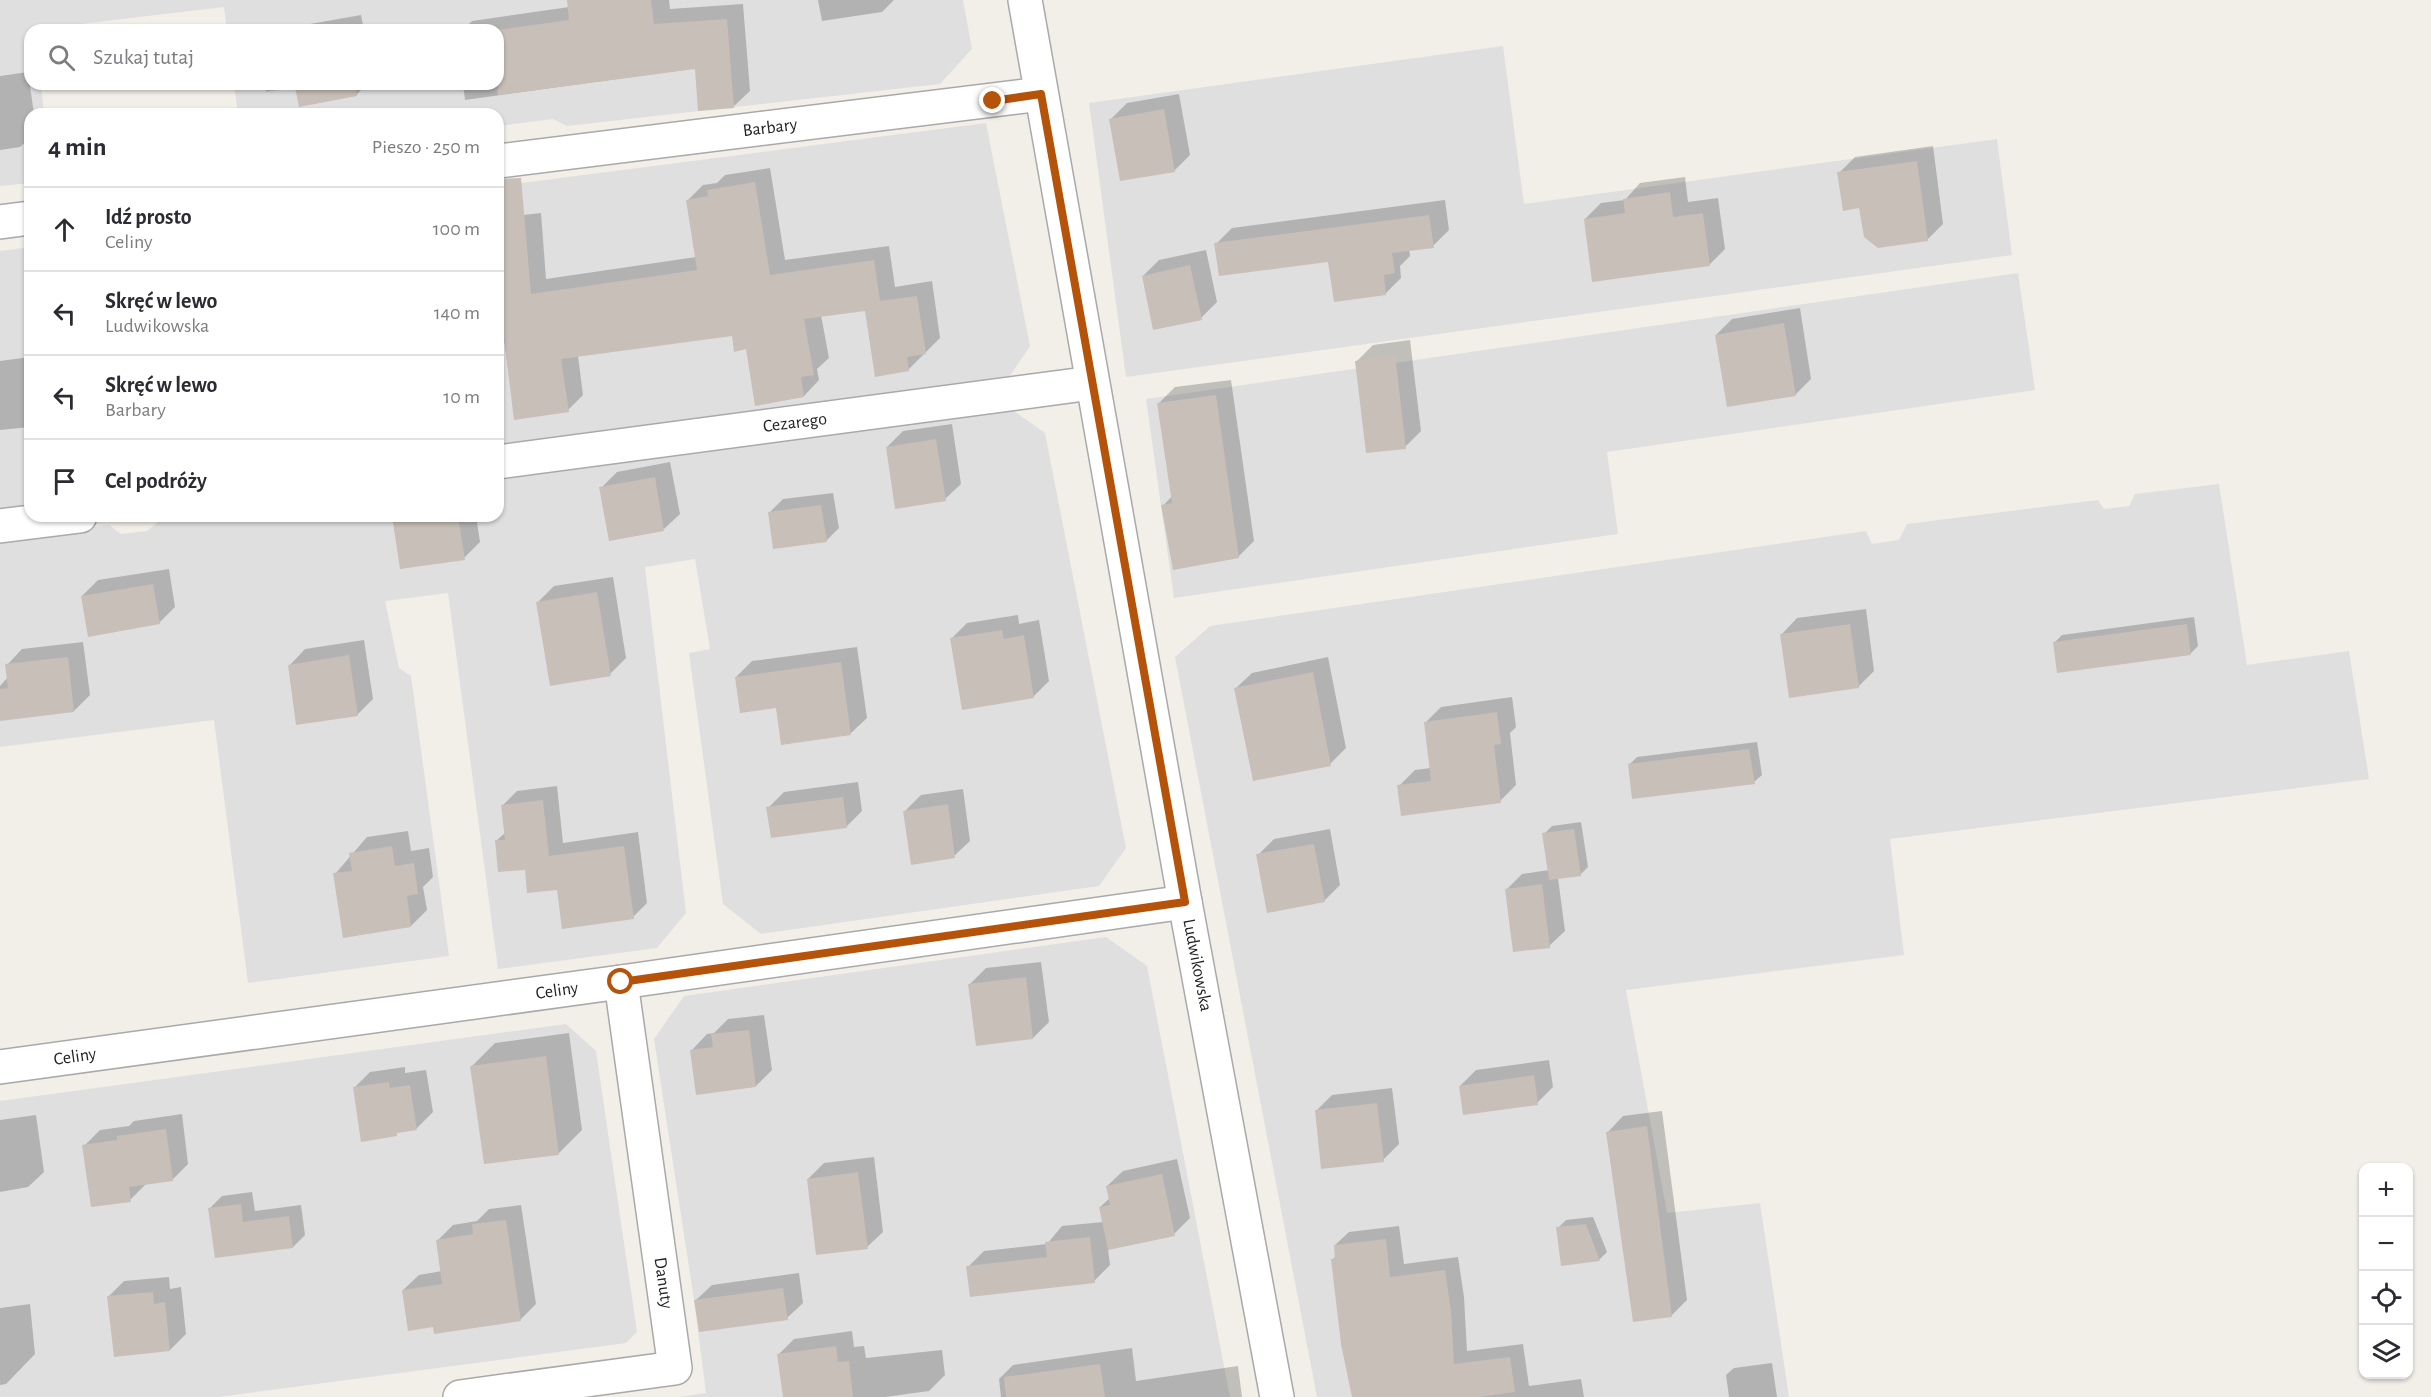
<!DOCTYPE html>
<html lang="pl">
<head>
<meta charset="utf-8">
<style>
  :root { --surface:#fff; --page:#f2f2f3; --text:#2b2b33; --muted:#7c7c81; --line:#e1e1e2 }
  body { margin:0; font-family:"Alegreya Sans",sans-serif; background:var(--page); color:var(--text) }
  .controls { position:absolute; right:18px; bottom:18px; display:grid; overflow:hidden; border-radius:12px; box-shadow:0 2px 4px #0004 }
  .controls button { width:54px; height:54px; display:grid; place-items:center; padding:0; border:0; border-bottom:2px solid var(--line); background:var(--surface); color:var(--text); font:30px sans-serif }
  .stop { position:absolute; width:18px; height:18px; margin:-14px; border:4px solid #b45309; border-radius:50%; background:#fff }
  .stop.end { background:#b45309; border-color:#fff; box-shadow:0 2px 6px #0008 }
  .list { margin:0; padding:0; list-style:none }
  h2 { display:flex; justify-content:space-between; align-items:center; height:78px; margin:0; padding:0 24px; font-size:26px }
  h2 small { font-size:20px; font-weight:400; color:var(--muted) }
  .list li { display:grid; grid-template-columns:39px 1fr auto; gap:18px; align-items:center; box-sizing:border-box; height:84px; padding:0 24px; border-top:2px solid var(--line) }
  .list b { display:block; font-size:22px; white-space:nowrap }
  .list p { margin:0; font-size:20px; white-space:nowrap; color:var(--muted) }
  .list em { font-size:20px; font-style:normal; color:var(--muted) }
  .icon { flex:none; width:33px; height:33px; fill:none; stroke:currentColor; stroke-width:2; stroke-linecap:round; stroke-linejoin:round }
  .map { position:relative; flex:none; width:2431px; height:1397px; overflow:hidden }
  .search { position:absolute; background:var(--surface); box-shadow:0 2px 4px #0004; left:24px; top:24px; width:480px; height:66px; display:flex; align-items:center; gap:15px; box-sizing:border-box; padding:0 21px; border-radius:18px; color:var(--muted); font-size:22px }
  .panel { position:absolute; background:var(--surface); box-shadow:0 2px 4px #0004; left:24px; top:108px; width:480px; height:414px; border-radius:18px }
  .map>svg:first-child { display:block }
</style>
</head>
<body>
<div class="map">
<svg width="2431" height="1397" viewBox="0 0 2431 1397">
  <rect width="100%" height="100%" fill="#f2efe9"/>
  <g fill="#e0dfdf">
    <path d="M 0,0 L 963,0 L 972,49 L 940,84 L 567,126 L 553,119 L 498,126 L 498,114 L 238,114 L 234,84 L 498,84 L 498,30 L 227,30 L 224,7 L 30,30 L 30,84 L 41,84 L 44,114 L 30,114 L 30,183 L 0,186 Z"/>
    <path d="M 1503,46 L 1524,204 L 1997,139 L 2012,255 L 1126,377 L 1089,103 Z"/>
    <path d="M 986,123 L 1030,346 L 1005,383 L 498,449 L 498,186 Z"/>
    <path d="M 30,247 L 30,509 L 0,513 L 0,251 Z"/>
    <path d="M 2018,273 L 2035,390 L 1607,452 L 1618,534 L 1174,598 L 1146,399 Z"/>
    <path d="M 1011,409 L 1045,433 L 1126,848 L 1099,886 L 761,934 L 723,904 L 689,653 L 710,649 L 695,559 L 645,567 L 686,913 L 657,948 L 498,969 L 448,593 L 385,601 L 399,668 L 411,676 L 449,956 L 248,983 L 214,720 L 0,747 L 0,539 L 109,525 L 121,534 L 147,531 L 165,516 L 498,516 L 498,474 Z"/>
    <path d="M 2219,484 L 2247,665 L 2349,651 L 2369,779 L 1890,839 L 1904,955 L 1626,990 L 1667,1213 L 1760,1203 L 1789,1397 L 1317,1397 L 1175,657 L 1210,626 L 1866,531 L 1872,544 L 1899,540 L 1907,524 L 2098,500 L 2104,509 L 2129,506 L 2135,494 Z"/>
    <path d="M 1106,937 L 1147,966 L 1230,1397 L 679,1397 L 706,1393 L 694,1300 L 654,1039 L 684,996 Z"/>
    <path d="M 566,1024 L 596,1051 L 637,1332 L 626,1343 L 219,1397 L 0,1397 L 0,1101 Z"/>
  </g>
  <g fill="#0003">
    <path d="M 568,0 L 669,0 L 670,9 L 743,4 L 750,91 L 734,106 L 697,68 L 465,100 L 463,84 L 498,84 L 498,30 L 463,30 L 472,21 L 569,7 Z"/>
    <path d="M 818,0 L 894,0 L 882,12 L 822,21 Z"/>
    <path d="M 361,15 L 364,30 L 276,30 Z"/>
    <path d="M 28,72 L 34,114 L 30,114 L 30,138 L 20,147 L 0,150 L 0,76 Z"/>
    <path d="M 266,84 L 367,84 L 356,95 L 297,85 Z"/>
    <path d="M 1179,94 L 1190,155 L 1174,171 L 1111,119 L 1127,103 Z"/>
    <path d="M 1933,146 L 1943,224 L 1927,240 L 1860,207 L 1839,173 L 1855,157 Z"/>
    <path d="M 770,168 L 785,260 L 889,246 L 895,287 L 932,281 L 940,338 L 908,370 L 866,309 L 821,315 L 829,358 L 817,369 L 819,380 L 804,396 L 733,334 L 578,356 L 583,395 L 568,410 L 515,418 L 498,297 L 498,218 L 541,213 L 546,279 L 696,257 L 688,200 L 703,185 L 717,183 L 725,175 Z"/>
    <path d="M 1685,177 L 1688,202 L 1718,198 L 1725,249 L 1709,265 L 1585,219 L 1601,203 L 1625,200 L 1640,183 Z"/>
    <path d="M 1445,200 L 1449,230 L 1433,246 L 1409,249 L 1410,256 L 1400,266 L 1401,278 L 1385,294 L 1330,260 L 1216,244 L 1232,228 Z"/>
    <path d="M 1206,250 L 1217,302 L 1201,318 L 1143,276 L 1159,260 Z"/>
    <path d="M 1800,308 L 1811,379 L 1795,395 L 1716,335 L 1732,319 Z"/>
    <path d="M 1410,340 L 1421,431 L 1405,447 L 1357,361 L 1373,345 Z"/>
    <path d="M 30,357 L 30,427 L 0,430 L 0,361 Z"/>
    <path d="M 1231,380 L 1254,541 L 1238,557 L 1163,506 L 1172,496 L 1159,403 L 1175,387 Z"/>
    <path d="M 952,424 L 961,484 L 945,499 L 887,447 L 903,431 Z"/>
    <path d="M 670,462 L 680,514 L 664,529 L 601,488 L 617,472 Z"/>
    <path d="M 833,493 L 839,528 L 826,541 L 770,512 L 783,499 Z"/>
    <path d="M 393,516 L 476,516 L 480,542 L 464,558 Z"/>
    <path d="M 169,569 L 175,607 L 159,623 L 82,596 L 98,580 Z"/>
    <path d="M 613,577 L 626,658 L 610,674 L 538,602 L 554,586 Z"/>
    <path d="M 1866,609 L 1874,671 L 1858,687 L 1782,634 L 1797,618 Z"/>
    <path d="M 1018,615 L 1019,624 L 1039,620 L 1049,681 L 1033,697 L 952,638 L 967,623 Z"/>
    <path d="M 2194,617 L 2198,646 L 2190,654 L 2055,642 L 2062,635 Z"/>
    <path d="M 364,640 L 373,699 L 357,715 L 290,665 L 305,649 Z"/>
    <path d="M 83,642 L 90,695 L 74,711 L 0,720 L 0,686 L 8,677 L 7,665 L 22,649 Z"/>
    <path d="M 857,647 L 867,718 L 851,733 L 777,707 L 736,677 L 752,661 Z"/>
    <path d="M 1328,657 L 1346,748 L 1330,764 L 1236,688 L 1252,673 Z"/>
    <path d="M 1512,697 L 1516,727 L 1510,733 L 1516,785 L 1500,801 L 1399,786 L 1415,770 L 1431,768 L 1426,722 L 1441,707 Z"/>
    <path d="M 1757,742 L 1762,775 L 1754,782 L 1629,765 L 1637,757 Z"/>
    <path d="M 858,782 L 862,811 L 846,827 L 768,808 L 784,792 Z"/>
    <path d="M 557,786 L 563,843 L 638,832 L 647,903 L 633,917 L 558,888 L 496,841 L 506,832 L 503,805 L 517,791 Z"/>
    <path d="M 963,789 L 970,841 L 954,856 L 905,811 L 921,795 Z"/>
    <path d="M 1581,822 L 1588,867 L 1580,875 L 1558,878 L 1565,931 L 1549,946 L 1507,889 L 1522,874 L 1549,870 L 1544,834 L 1552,826 Z"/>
    <path d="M 1330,829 L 1340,885 L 1324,901 L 1258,855 L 1274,839 Z"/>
    <path d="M 408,831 L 411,851 L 429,848 L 433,877 L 423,887 L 427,910 L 411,926 L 335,874 L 367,837 Z"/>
    <path d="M 1041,962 L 1049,1022 L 1033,1038 L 970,984 L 986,968 Z"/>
    <path d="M 764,1015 L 772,1070 L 756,1086 L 692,1050 L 707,1034 L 714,1033 L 728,1019 Z"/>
    <path d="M 569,1033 L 582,1130 L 559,1153 L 472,1066 L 495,1043 Z"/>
    <path d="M 1549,1060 L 1553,1087 L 1537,1103 L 1460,1086 L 1476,1070 Z"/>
    <path d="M 405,1067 L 405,1073 L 426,1070 L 433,1112 L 417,1128 L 400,1131 L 396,1134 L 354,1088 L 370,1072 Z"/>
    <path d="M 1392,1088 L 1399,1144 L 1383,1160 L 1316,1111 L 1332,1095 Z"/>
    <path d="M 1662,1111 L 1687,1300 L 1671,1316 L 1608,1132 L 1623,1116 Z"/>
    <path d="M 182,1114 L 188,1164 L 173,1179 L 146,1184 L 130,1200 L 84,1146 L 100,1130 L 129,1126 L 134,1121 Z"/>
    <path d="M 36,1115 L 44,1172 L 28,1187 L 0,1192 L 0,1120 Z"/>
    <path d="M 874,1157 L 883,1232 L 867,1247 L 808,1179 L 824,1163 Z"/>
    <path d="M 1177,1159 L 1190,1218 L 1174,1234 L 1108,1249 L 1110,1265 L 1094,1281 L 968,1267 L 984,1251 L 1047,1244 L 1062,1226 L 1103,1222 L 1100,1207 L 1110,1198 L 1107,1186 L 1123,1171 Z"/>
    <path d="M 252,1192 L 255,1211 L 301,1205 L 305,1235 L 293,1247 L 210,1208 L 222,1196 Z"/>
    <path d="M 521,1205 L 536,1304 L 520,1320 L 434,1325 L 403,1290 L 419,1275 L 442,1271 L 438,1240 L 453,1225 L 477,1221 L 489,1209 Z"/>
    <path d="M 1593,1217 L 1607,1252 L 1600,1259 L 1563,1264 L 1558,1228 L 1566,1220 Z"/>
    <path d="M 1399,1226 L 1404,1264 L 1458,1257 L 1464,1297 L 1467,1351 L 1523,1344 L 1529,1386 L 1581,1379 L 1584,1397 L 1353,1397 L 1332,1260 L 1336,1256 L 1335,1245 L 1349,1232 Z"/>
    <path d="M 799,1273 L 803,1303 L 787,1318 L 696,1300 L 712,1285 Z"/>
    <path d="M 169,1277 L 170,1289 L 181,1287 L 186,1334 L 170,1350 L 108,1297 L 124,1281 Z"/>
    <path d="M 30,1304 L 35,1354 L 6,1384 L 0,1385 L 0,1308 Z"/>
    <path d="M 852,1331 L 854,1347 L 864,1346 L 866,1358 L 942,1350 L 945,1375 L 929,1391 L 885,1397 L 784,1397 L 778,1355 L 794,1339 Z"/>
    <path d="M 1132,1348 L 1136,1381 L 1238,1366 L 1242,1397 L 1001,1397 L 999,1379 L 1013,1365 Z"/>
    <path d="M 1772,1363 L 1777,1397 L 1729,1397 L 1726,1375 L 1734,1368 Z"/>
  </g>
  <g fill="#c7bfb8">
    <path d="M 567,0 L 651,0 L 654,24 L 727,19 L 734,108 L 698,111 L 695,69 L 498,95 L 498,30 L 569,20 Z"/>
    <path d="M 265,84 L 355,84 L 357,96 L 299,107 L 295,87 L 266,92 Z"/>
    <path d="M 1164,109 L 1175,172 L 1120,181 L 1109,119 Z"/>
    <path d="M 1917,161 L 1928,241 L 1878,248 L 1864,237 L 1859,208 L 1843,211 L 1837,172 Z"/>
    <path d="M 521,178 L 531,294 L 697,270 L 686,200 L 708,196 L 707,190 L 755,182 L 770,275 L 874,260 L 880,301 L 917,296 L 926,354 L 907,357 L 909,371 L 875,377 L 865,311 L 804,319 L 814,375 L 801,377 L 804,397 L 755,406 L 746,349 L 734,352 L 732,336 L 561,359 L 569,412 L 514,420 L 498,287 L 498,179 Z"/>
    <path d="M 1670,192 L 1673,217 L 1703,213 L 1710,266 L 1592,282 L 1584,219 L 1625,213 L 1623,199 Z"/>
    <path d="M 1429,215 L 1434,248 L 1392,253 L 1395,273 L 1384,275 L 1386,295 L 1334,302 L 1328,262 L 1219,276 L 1214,243 Z"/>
    <path d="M 1190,265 L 1202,320 L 1153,330 L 1142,276 Z"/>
    <path d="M 1784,323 L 1796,396 L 1727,407 L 1715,335 Z"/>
    <path d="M 1395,355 L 1406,449 L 1366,453 L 1355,361 Z"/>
    <path d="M 1216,395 L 1239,558 L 1173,570 L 1161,505 L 1172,503 L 1157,403 Z"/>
    <path d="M 936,439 L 946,501 L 895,509 L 886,447 Z"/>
    <path d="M 655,477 L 664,531 L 609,541 L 599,487 Z"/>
    <path d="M 821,505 L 827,542 L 773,549 L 768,512 Z"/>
    <path d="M 392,516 L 458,516 L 465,560 L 400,569 Z"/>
    <path d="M 153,584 L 160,624 L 88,637 L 81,596 Z"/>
    <path d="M 597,592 L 611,676 L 550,686 L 536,602 Z"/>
    <path d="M 1850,624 L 1859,688 L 1789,698 L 1780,634 Z"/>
    <path d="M 2187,624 L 2191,655 L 2057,673 L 2053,642 Z"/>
    <path d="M 1002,630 L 1004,639 L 1024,635 L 1034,698 L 962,710 L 950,638 Z"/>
    <path d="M 349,655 L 358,716 L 296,725 L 288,665 Z"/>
    <path d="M 68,657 L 74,712 L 0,721 L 0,689 L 8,688 L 5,664 Z"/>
    <path d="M 841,662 L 851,735 L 781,745 L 776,708 L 740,713 L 735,677 Z"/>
    <path d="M 1313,672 L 1331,766 L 1253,781 L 1234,688 Z"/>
    <path d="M 1497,712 L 1501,744 L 1494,745 L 1501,803 L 1401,816 L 1397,785 L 1431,781 L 1424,722 Z"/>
    <path d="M 1749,749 L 1755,784 L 1632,799 L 1628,764 Z"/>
    <path d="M 843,797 L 847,828 L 771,838 L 766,807 Z"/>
    <path d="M 543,800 L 549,856 L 624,846 L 634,919 L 562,929 L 557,890 L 527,893 L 525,870 L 498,872 L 495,840 L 505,840 L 501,805 Z"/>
    <path d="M 948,804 L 955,858 L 911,865 L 903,811 Z"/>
    <path d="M 1574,829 L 1581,876 L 1549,880 L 1542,833 Z"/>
    <path d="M 1314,844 L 1325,902 L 1267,913 L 1256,854 Z"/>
    <path d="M 392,846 L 395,866 L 414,863 L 418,894 L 407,896 L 411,927 L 343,938 L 333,873 L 352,871 L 349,853 Z"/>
    <path d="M 1542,884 L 1550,948 L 1513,952 L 1505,889 Z"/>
    <path d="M 1026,977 L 1033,1039 L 976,1046 L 968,984 Z"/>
    <path d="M 749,1030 L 756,1087 L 696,1095 L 690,1050 L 713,1047 L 711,1034 Z"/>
    <path d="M 546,1056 L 559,1155 L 484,1164 L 470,1066 Z"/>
    <path d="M 1534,1075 L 1538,1105 L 1463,1115 L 1459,1086 Z"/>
    <path d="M 389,1082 L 390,1088 L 410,1085 L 417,1130 L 397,1133 L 397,1136 L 361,1142 L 353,1087 Z"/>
    <path d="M 1377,1103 L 1384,1162 L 1321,1169 L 1315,1110 Z"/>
    <path d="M 1647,1126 L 1672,1317 L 1633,1322 L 1606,1132 Z"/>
    <path d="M 166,1129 L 173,1181 L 129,1187 L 131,1202 L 91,1207 L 82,1145 L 117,1140 L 117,1136 Z"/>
    <path d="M 858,1172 L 868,1249 L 816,1255 L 807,1179 Z"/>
    <path d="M 1162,1174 L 1175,1236 L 1108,1250 L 1099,1207 L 1110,1205 L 1106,1186 Z"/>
    <path d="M 241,1204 L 243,1222 L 289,1216 L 293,1248 L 215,1258 L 208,1208 Z"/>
    <path d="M 506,1220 L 521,1321 L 434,1334 L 433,1327 L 408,1331 L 402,1290 L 442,1284 L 436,1240 L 473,1234 L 472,1224 Z"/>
    <path d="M 1586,1224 L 1600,1261 L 1561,1266 L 1556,1227 Z"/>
    <path d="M 1090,1237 L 1095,1283 L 970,1297 L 966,1266 L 1047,1257 L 1045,1242 Z"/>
    <path d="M 1386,1239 L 1390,1277 L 1445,1270 L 1451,1311 L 1454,1364 L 1510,1357 L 1515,1392 L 1479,1397 L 1352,1397 L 1341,1344 L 1331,1259 L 1335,1259 L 1334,1245 Z"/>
    <path d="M 783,1288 L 788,1320 L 699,1332 L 694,1300 Z"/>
    <path d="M 153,1292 L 154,1304 L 165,1302 L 170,1351 L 114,1357 L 107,1296 Z"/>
    <path d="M 836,1346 L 838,1362 L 849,1361 L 853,1397 L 783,1397 L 777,1354 Z"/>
    <path d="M 1100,1364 L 1105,1397 L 1006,1397 L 1004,1377 Z"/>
  </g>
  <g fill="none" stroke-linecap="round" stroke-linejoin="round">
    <defs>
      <g id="minor">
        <path d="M 498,161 L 1041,94"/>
        <path d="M 0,222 L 30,218"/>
        <path d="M 498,462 L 1092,383"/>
        <path d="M 0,526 L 80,516"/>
        <path d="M 0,1067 L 621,982 L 1185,902"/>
        <path d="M 460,1397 L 675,1368 L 621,982"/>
      </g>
      <path id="tertiary" d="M 1025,0 L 1185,902 L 1277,1397"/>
    </defs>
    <use href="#minor" stroke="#a9a9a9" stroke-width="36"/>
    <use href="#tertiary" stroke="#a9a9a9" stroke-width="36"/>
    <use href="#minor" stroke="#fff" stroke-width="33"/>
    <use href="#tertiary" stroke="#fff" stroke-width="33"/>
  </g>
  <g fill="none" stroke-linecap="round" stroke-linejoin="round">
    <path stroke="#b45309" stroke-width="8" d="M 621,982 L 1185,902 L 1041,94 L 993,101"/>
  </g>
  <g text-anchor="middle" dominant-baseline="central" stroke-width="4.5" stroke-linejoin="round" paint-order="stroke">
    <g font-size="18" fill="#222" stroke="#fff">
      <text transform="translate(770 128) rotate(-7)">Barbary</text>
      <text transform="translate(795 423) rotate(-7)">Cezarego</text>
      <text transform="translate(1197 965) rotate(79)">Ludwikowska</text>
      <text transform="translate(557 991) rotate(-8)">Celiny</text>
      <text transform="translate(75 1057) rotate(-8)">Celiny</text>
      <text transform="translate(663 1283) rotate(82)">Danuty</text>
    </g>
  </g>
</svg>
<div class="controls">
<button>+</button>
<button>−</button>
<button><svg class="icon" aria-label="locate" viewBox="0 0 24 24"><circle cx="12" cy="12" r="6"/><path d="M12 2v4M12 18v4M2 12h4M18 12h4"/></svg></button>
<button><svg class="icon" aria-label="layers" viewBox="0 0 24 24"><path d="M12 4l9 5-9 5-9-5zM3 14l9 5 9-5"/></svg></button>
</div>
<div class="stop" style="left:621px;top:982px"></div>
<div class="stop end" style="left:993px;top:101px"></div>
<div class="search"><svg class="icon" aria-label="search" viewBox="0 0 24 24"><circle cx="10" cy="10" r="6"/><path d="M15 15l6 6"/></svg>Szukaj tutaj</div>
<section class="panel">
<h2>4 min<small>Pieszo · 250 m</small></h2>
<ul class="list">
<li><svg class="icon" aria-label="ahead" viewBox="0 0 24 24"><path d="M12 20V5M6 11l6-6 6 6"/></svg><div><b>Idź prosto</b><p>Celiny</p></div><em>100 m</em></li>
<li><svg class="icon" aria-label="left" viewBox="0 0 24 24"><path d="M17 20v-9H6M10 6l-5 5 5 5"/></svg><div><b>Skręć w lewo</b><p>Ludwikowska</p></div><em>140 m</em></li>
<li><svg class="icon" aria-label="left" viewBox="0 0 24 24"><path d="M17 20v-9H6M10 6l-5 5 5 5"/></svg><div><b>Skręć w lewo</b><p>Barbary</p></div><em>10 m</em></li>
<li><svg class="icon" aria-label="arrive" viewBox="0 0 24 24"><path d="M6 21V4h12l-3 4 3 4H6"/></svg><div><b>Cel podróży</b></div></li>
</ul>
</section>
</div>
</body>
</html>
